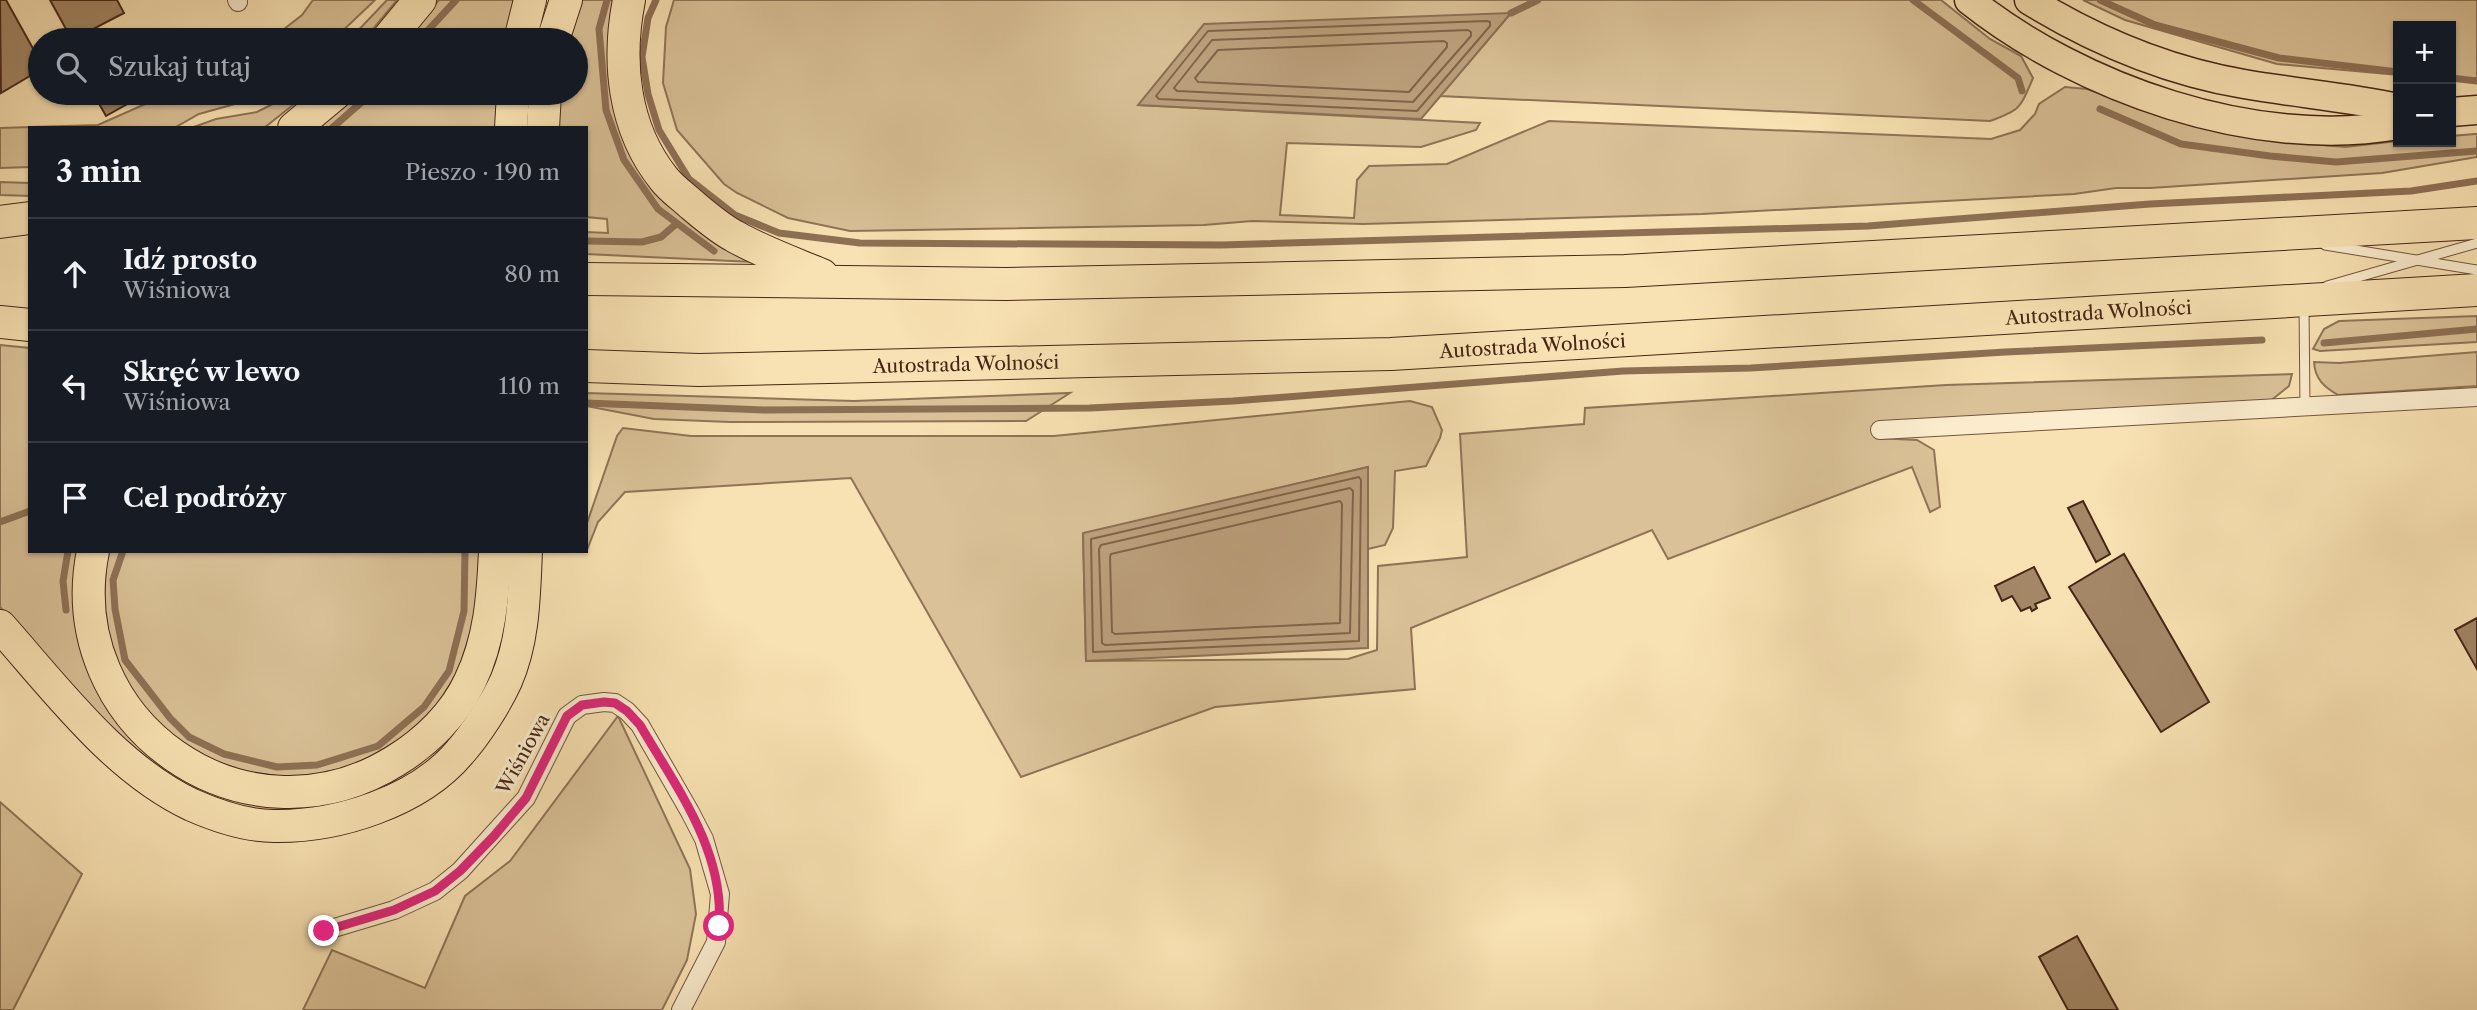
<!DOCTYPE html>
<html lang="pl">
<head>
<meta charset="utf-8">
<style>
  :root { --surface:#171b24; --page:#242831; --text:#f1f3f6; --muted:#9ea1a6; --line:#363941 }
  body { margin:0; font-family:"Libre Caslon Text",serif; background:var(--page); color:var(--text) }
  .controls { position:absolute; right:21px; top:21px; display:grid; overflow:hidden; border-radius:0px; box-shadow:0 2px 5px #0004 }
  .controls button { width:63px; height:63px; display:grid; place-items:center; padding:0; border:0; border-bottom:2px solid var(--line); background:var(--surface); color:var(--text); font:35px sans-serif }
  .stop { position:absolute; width:21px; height:21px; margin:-16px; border:5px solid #db2777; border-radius:50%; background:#fff }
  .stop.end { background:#db2777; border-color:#fff; box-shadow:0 2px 7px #0008 }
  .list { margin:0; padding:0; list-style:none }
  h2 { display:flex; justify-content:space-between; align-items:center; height:91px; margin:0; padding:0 28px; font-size:30px }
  h2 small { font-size:23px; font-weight:400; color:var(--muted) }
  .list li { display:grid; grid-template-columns:46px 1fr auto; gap:21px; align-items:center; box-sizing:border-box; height:112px; padding:0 28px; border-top:2px solid var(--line) }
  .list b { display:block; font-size:26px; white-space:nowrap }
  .list p { margin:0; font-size:23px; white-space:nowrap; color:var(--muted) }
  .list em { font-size:23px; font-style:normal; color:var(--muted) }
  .icon { flex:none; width:38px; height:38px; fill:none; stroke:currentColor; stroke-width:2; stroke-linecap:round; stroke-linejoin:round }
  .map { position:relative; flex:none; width:2477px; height:1010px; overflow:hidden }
  .search { position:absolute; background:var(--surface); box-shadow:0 2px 5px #0004; left:28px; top:28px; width:560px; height:77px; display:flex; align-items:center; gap:18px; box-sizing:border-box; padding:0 24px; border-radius:38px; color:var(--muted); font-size:26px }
  .panel { position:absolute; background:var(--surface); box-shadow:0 2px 5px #0004; left:28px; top:126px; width:560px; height:427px; border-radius:0px }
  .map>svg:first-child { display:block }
</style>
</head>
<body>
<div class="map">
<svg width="2477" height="1010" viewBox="0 0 2477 1010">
  <rect width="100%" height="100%" fill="#f8e1b2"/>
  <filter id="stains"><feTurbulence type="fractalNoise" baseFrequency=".00286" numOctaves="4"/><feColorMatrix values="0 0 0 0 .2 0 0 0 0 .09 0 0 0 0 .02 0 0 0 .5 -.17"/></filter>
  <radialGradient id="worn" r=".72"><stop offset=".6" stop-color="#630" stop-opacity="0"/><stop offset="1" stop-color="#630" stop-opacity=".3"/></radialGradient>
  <g fill="#dac197" stroke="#907456" stroke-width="2">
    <path d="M 313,0 L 375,0 L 333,40 L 270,40 L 302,15 Z"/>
    <path d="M 387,0 L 397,0 L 364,40 L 349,40 Z"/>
    <path d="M 439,0 L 517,0 L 509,40 L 407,40 Z"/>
    <path d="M 579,0 L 619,0 L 629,150 L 665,203 L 701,230 L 753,262 L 586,254 L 586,232 L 608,233 L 607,219 L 586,217 L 586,128 L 556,128 L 559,93 L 576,93 L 576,40 L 569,40 Z"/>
    <path d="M 674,0 L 1941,0 L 1990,39 L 2021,56 L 2033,78 C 2020,108 2021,110 1990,121 L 1440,96 L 1510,14 L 1139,105 L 1480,123 L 1476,130 L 1421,147 L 1287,143 L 1280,215 L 1354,218 L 1357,180 L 1369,166 L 1447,164 L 1549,121 L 1991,139 L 2020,130 L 2035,114 L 2039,104 L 2065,87 L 2087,89 L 2150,111 L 2277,141 L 2345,147 L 2398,141 L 2451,142 L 2451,136 L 2475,134 L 2477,134 L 2477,157 L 2382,173 L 2150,188 L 2116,188 L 2074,194 L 1702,214 L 1363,224 L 1252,221 L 1204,225 L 850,231 L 788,218 L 737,193 L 724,184 L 677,130 L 663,83 L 666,27 Z"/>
    <path d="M 2083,0 L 2477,0 L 2477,78 L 2451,80 L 2451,26 L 2398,26 L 2398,75 L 2277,64 L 2125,20 Z"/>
    <path d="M 170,93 L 266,93 L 260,97 L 199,114 L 174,128 L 30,128 L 30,167 L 0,168 L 0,128 L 98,125 Z"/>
    <path d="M 294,93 L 308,93 L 264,128 L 191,128 L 216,119 L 257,112 Z"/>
    <path d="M 353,93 L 499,93 L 497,128 L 310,128 Z"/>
    <path d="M 0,182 L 30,183 L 30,196 L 0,195 Z"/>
    <path d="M 2477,316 L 2477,342 L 2320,351 L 2313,349 L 2324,329 L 2339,321 Z"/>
    <path d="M 0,345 L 30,348 L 30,551 L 79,551 L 92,677 L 108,707 L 129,736 L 172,772 L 231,799 L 301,808 L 363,798 L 296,814 L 233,807 L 171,780 L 116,738 L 0,607 Z"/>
    <path d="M 2477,352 L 2477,386 L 2338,395 C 2324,387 2315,379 2314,362 L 2339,363 Z"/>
    <path d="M 2292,374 L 2289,386 L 2269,402 L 1874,426 L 1876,438 L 1917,440 L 1934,450 L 1940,507 L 1930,512 L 1912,467 L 1668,559 L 1652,530 L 1411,628 L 1415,689 L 1215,707 L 1021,777 L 851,478 L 625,492 L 598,522 L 587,550 L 586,526 L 617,436 L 623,428 L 691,436 L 1054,436 L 1410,401 L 1432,407 L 1442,430 L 1440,438 L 1426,466 L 1395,471 L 1393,528 L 1385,545 L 1368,549 L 1368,467 L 1083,534 L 1086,661 L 1348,659 L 1377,650 L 1378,566 L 1467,557 L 1460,434 L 1584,424 L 1585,408 L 1946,385 Z"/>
    <path d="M 586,393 L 854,401 L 1070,393 L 1026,421 L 730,422 L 654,419 L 586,406 Z"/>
    <path d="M 109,551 L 482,551 L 475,617 L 459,670 L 437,705 L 409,734 L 353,767 L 292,778 L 247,772 L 211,760 L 157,726 L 130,687 L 108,644 L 104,599 L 106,566 Z"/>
    <path d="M 618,716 L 690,869 L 696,914 L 687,960 L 662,1010 L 303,1010 L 332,950 L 425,988 L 465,896 L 510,861 Z"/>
    <path d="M 0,802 L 82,874 L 13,1010 L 0,1010 Z"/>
  </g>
  <g fill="#bca17d" stroke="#8d7054" stroke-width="2">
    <path d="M 1511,13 L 1421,119 L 1138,105 L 1204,24 Z"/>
    <path d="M 1368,467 L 1368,648 L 1086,661 L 1083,533 Z"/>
  </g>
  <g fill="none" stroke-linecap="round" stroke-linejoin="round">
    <g stroke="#82644a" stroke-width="2">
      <path d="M 1487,21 L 1490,22 L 1490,26 L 1417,111 L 1159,99 L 1156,96 L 1208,31 Z"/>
      <path d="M 1468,30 L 1471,32 L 1471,36 L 1413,102 L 1177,91 L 1174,88 L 1212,40 Z"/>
      <path d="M 1444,41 L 1447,43 L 1447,47 L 1409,92 L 1198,82 L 1195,78 L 1218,50 Z"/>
      <path d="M 1359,477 L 1361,480 L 1359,641 L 1093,652 L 1091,539 Z"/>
      <path d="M 1350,488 L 1353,491 L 1350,633 L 1105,645 L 1102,643 L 1099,549 L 1101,545 Z"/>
      <path d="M 1340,501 L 1342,504 L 1340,623 L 1115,634 L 1112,632 L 1110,557 L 1111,554 Z"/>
    </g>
    <g stroke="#8d7054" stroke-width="7">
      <path d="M 607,0 L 599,29 L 606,110 L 624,160 L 658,209 L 714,251"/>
      <path d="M 656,0 L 648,18 L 642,57 L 648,94 L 659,130 L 689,179 L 735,215 L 779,233 L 860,243 L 1221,245 L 1868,226 L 2150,204 L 2411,191 L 2477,181"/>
      <path d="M 1913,0 L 2018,78 L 2022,91"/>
      <path d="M 2100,0 L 2155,25 L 2279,58 L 2398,72"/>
      <path d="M 1511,13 L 1538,0"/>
      <path d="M 419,40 L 456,0"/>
      <path d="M 2451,78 L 2477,81"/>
      <path d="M 2100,109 L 2181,144 L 2270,156 L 2336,162 L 2477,151"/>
      <path d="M 332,128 L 372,93"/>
      <path d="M 586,241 L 642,242 L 661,237 L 676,224"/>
      <path d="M 2324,343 L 2477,329"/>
      <path d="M 586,403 L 764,410 L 1090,408 L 1233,401 L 1623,371 L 1751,368 L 2005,352 L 2262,340"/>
      <path d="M 0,522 L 30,511"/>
      <path d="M 123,551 L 113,580 L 115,609 L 125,660 L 170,718 L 189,737 L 224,754 L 277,767 L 317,765 L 378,746 L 424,707 L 449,671 L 464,611 L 465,551"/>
      <path d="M 66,610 L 63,581 L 68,551"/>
    </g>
  </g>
  <g fill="#a38767" stroke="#472616" stroke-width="2">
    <path d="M 0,0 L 6,0 L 40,61 L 40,70 L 1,93 Z"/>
    <path d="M 50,0 L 117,0 L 124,13 L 72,40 Z"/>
    <path d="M 93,93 L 147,93 L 106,116 Z"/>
    <path d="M 2083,501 L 2110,554 L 2096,562 L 2068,508 Z"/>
    <path d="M 2124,554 L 2209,702 L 2161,732 L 2069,587 Z"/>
    <path d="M 2034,567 L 2050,598 L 2035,604 L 2037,608 L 2032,611 L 2030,607 L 2021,611 L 2012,596 L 2002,601 L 1995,586 Z"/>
    <path d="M 2477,618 L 2477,669 L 2455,630 Z"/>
    <path d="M 2077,936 L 2118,1010 L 2068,1010 L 2039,957 Z"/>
  </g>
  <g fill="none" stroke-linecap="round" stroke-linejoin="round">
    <defs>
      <g id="service">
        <path d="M 2325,245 L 2477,270"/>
        <path d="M 2327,286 L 2477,243"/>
        <path d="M 2304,305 L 2305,408"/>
      </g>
      <g id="minor">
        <path d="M 237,0 L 238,2"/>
        <path d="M 1880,430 L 2477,397"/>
        <path d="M 324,931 L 394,910 L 435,891 L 460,871 L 526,798 L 567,716 L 582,705 L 604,702 L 615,703 L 627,711 L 640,725 L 690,812 L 704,839 L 720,894 L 716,942 L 681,1010"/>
      </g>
      <g id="primary">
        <path d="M 1969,0 C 2081,89 2255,150 2398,125"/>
        <path d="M 2029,0 C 2094,40 2168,71 2244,84 C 2295,93 2347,97 2398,108"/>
        <path d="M 2451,112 L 2477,110"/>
      </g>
      <g id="motorway">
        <path d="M 629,0 C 617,61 623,128 664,179 C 671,188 682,196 691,204 C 704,215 719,228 734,236 C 762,252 793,263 822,275"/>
        <path d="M 387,40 L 420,0"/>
        <path d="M 520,40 L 530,0"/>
        <path d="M 553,40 L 566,0"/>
        <path d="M 294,128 L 336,93"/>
        <path d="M 511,128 L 513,93"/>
        <path d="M 543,128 L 545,93"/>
        <path d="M 0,222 L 30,218"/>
        <path d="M 586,279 L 1006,284 L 1625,271 L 2477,223"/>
        <path d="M 0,322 L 30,325"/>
        <path id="s1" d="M 586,366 L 699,370 L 1391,354 L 2477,290"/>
        <path d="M 93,551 C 58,724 245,854 395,761 C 426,742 455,714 470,681 C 490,640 493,596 495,551"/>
        <path d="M 0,626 C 56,689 115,769 192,805 C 217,816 247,826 274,826 C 337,827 418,802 460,752 C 476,734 496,703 506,681 C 524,640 524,595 526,551"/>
      </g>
    </defs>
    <use href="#service" stroke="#73553d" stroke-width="11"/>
    <use href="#minor" stroke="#73553d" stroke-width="20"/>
    <use href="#primary" stroke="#472616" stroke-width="31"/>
    <use href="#motorway" stroke="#472616" stroke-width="34"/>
    <use href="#service" stroke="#faeccd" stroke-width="9"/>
    <use href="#minor" stroke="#faeccd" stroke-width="18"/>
    <use href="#primary" stroke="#f8e1b2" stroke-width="28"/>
    <use href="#motorway" stroke="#f8e1b2" stroke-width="32"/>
  </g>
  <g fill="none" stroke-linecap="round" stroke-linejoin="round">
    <path stroke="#db2777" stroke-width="9" d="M 324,931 L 394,910 L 435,891 L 460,871 L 494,836 L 526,798 L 567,716 L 582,705 L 604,702 L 615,703 L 627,711 L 640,725 C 676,787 725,851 719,926"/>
  </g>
  <g text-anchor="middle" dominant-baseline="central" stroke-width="6" stroke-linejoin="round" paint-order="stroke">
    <g font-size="19" fill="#472616" stroke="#faeccd">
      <text stroke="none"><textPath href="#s1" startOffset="1514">Autostrada Wolności</textPath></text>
      <text stroke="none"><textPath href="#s1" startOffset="947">Autostrada Wolności</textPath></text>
      <text stroke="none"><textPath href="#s1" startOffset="380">Autostrada Wolności</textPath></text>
      <text transform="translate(523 754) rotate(-61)">Wiśniowa</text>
    </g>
  </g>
  <rect width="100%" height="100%" filter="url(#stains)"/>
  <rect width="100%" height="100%" fill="url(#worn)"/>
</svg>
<div class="controls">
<button>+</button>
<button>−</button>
</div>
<div class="stop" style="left:719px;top:926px"></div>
<div class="stop end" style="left:324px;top:931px"></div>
<div class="search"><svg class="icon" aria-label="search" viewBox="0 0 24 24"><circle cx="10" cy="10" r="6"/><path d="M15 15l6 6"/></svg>Szukaj tutaj</div>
<section class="panel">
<h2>3 min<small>Pieszo · 190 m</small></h2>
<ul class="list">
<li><svg class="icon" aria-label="ahead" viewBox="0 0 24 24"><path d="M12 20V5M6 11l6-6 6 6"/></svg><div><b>Idź prosto</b><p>Wiśniowa</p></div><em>80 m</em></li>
<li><svg class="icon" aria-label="left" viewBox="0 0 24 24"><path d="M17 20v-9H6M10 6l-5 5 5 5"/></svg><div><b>Skręć w lewo</b><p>Wiśniowa</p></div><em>110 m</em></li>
<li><svg class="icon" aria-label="arrive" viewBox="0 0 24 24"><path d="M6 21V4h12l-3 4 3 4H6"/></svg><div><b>Cel podróży</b></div></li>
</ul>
</section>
</div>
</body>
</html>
